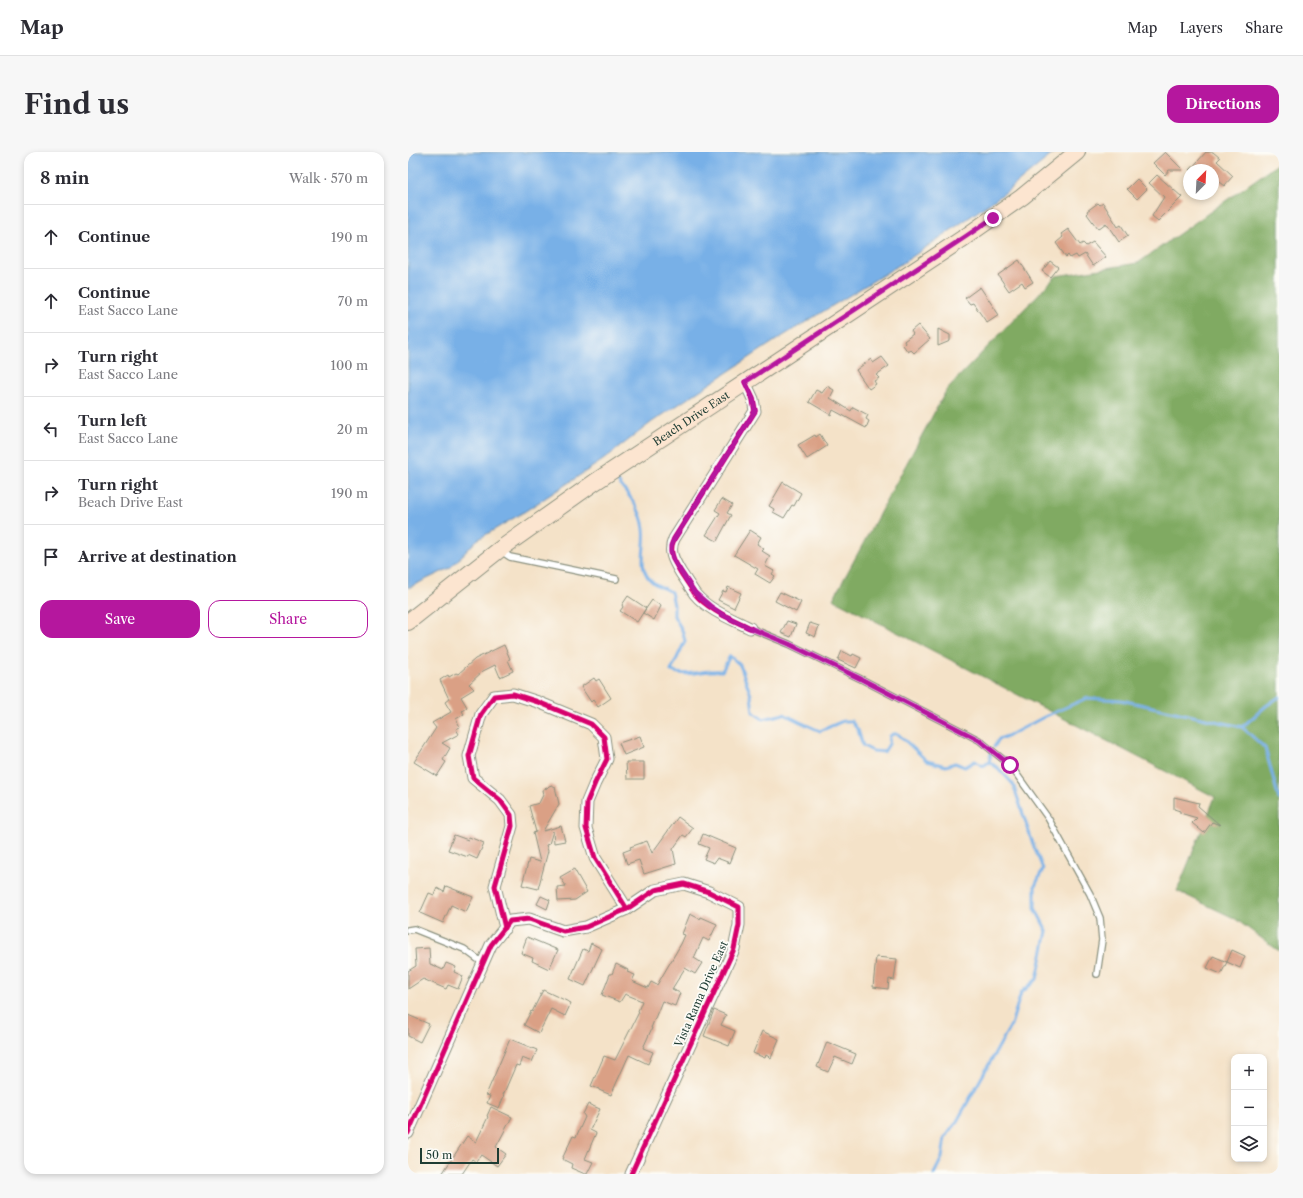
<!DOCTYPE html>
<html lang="en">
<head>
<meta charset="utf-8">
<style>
  :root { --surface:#fff; --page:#f7f7f7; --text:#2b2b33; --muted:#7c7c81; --line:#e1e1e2; --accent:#b5179e }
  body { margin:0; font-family:"Libre Caslon Text",serif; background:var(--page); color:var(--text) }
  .controls { position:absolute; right:12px; bottom:12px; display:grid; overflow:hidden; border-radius:8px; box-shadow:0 2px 6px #0003 }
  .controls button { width:36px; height:36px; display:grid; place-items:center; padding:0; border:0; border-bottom:1px solid var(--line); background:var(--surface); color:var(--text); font:20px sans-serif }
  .compass { position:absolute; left:775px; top:12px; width:36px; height:36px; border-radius:50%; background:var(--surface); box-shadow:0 2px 6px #0003; rotate:24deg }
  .scale { position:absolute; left:12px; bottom:10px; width:79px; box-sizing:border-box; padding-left:4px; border:2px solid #1f3d34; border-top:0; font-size:11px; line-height:14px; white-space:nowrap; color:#1f3d34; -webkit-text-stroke:3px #fdfcf7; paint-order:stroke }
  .stop { position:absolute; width:12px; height:12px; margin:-9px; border:3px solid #b5179e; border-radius:50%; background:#fff }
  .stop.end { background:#b5179e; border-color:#fff; box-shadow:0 1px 4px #0008 }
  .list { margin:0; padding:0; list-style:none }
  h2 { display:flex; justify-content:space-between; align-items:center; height:52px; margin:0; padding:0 16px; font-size:17px }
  h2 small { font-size:13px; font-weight:400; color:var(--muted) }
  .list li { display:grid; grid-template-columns:26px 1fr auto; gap:12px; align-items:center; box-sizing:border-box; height:64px; padding:0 16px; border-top:1px solid var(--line) }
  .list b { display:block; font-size:15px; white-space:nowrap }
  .list p { margin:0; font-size:13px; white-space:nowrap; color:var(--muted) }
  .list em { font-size:13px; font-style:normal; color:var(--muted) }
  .actions { display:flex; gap:8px; padding:12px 16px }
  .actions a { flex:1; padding:9px 0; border:1px solid var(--accent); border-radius:12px; text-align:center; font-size:14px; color:var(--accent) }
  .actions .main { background:var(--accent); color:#fff }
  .icon { flex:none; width:22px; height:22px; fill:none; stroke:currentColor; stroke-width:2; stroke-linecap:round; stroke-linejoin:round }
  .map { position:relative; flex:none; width:871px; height:1022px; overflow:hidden; border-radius:12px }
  header { display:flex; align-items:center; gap:24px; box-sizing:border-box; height:56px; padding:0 20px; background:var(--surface); border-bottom:1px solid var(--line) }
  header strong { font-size:19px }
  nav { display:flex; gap:22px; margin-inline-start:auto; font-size:14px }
  .intro { display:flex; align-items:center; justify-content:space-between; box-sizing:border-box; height:96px; padding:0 24px }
  h1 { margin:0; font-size:28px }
  .button { padding:10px 18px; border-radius:12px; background:var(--accent); color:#fff; font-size:14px; font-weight:700 }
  main { display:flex; gap:24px; padding:0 24px }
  aside { flex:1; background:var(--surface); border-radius:12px; box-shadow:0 2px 6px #0003 }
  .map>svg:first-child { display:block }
</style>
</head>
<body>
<header>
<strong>Map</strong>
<nav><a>Map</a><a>Layers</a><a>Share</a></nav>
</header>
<div class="intro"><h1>Find us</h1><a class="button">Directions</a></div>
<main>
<aside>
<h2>8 min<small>Walk · 570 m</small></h2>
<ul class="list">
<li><svg class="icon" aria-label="ahead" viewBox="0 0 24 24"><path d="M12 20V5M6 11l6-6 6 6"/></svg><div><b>Continue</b></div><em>190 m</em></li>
<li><svg class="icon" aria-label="ahead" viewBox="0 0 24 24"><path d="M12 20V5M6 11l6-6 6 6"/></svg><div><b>Continue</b><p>East Sacco Lane</p></div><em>70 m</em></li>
<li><svg class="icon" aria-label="right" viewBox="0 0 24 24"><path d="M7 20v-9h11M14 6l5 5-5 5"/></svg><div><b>Turn right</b><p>East Sacco Lane</p></div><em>100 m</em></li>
<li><svg class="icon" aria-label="left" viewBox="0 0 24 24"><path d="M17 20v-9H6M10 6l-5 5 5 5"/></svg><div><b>Turn left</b><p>East Sacco Lane</p></div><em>20 m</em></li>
<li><svg class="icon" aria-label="right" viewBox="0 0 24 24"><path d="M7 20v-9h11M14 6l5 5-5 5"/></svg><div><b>Turn right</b><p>Beach Drive East</p></div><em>190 m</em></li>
<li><svg class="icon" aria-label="arrive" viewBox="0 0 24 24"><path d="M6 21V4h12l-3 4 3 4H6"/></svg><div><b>Arrive at destination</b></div></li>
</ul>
<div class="actions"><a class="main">Save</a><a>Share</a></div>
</aside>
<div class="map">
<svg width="871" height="1022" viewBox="0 0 871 1022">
  <rect width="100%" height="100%" fill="#fdfcf7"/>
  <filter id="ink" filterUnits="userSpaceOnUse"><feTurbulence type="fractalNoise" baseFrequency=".025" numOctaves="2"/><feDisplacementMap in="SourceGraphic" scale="8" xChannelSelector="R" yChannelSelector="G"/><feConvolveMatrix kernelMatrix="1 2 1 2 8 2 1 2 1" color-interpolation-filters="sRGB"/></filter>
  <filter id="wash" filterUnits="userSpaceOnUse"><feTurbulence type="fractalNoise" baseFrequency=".012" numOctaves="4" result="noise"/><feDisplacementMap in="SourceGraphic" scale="16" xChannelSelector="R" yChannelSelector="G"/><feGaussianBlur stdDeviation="0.9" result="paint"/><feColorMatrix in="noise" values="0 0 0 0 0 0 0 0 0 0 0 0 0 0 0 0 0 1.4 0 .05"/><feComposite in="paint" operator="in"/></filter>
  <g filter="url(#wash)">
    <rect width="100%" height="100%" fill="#f4e2c8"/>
    <path fill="#80aa62" stroke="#50744b" d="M 871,11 L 871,799 L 826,766 L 769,739 L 807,645 L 425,447 L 539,237 L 648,124 L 730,111 Z"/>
    <path fill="#78b0e7" stroke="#4c768e" d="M 0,0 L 647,0 L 598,40 L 501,107 L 370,187 L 244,270 L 195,308 L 116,360 L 69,388 L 42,416 L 0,436 Z"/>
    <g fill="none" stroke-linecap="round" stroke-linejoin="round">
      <g stroke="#78b0e7" stroke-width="3">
        <path d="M 207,326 C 219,341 234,357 236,377 C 239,396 227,418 246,431 C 251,435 258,437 263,440 L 266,453 L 266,464 L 274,478 L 277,489 L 263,519 C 279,526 296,517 314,519 L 322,504 L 332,513 L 343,543 L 345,560 L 355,567 L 376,562 L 392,570 L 412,579 L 435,569 L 443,569 L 450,578 L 455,594 L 465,599 L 476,600 L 481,592 L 482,584 L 485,582 L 490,582 L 519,609 L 538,614 L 547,611 L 557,615 L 567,609 L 575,614 L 581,610 L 583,601"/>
        <path d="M 834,575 L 858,554 L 871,545"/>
        <path d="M 586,595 L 591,587 L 602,583 L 636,565 L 679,546 L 713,548 L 834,575 L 857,596 L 871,647"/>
        <path d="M 526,1022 L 534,1006 L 537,986 L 548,971 L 603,873 L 613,841 L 629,827 L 639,779 L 627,756 L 627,734 L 635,717 L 626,695 L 605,632 L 590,616 L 581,610"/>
      </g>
    </g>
    <g id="blocks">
      <g fill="#daa085">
        <path d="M 757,0 L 775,18 L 761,18 L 757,23 L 745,11 Z"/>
        <path d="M 798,0 L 805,0 L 812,6 L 809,9 L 825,24 L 816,34 L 805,25 L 805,18 L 782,18 Z"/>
        <path d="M 749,23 L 774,45 L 750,69 L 744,64 L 756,45 L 741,31 Z"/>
        <path d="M 729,27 L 739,37 L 729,47 L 719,37 Z"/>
        <path d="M 690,51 L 692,53 L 695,51 L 710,75 L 713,73 L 720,84 L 711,90 L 698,71 L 690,77 L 679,62 L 680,61 L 679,59 Z"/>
        <path d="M 660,77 L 672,93 L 675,91 L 678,94 L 685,90 L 698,105 L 685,114 L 677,102 L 670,106 L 668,103 L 662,106 L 660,103 L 658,105 L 648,91 L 655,85 L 653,82 Z"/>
        <path d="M 611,108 L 625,130 L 617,135 L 614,130 L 601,139 L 590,123 Z"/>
        <path d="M 642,109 L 650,115 L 642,125 L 634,119 Z"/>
        <path d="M 572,135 L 591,163 L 579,171 L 565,151 L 562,152 L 557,146 Z"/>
        <path d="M 510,173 L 522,187 L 506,201 L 503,198 L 500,200 L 495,193 L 497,191 L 496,189 L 505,182 L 503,179 Z"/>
        <path d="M 530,177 L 542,183 L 542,189 L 530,194 Z"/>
        <path d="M 474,205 L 481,214 L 468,223 L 471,226 L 466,229 L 468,232 L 461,237 L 448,218 L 463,207 L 465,211 Z"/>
        <path d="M 419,234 L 426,238 L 422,246 L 443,259 L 445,255 L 460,263 L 458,267 L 461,269 L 458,276 L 425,258 L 423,263 L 401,250 L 408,238 L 414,241 Z"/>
        <path d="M 412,282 L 419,294 L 399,307 L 390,293 L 407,283 L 408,285 Z"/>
        <path d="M 375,330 L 393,341 L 386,354 L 384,353 L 376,366 L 365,360 L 366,357 L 361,354 Z"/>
        <path d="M 314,347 L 324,353 L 319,361 L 323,363 L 309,389 L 298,383 L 312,361 L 307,358 Z"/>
        <path d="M 342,378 L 353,385 L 349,392 L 356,397 L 354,399 L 362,404 L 357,414 L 366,419 L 364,422 L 367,424 L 362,431 L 347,422 L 350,417 L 326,403 Z"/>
        <path d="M 320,435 L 333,441 L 326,456 L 310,448 L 315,439 L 318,440 Z"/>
        <path d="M 372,440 L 393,450 L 388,460 L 367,449 Z"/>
        <path d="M 220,444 L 238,456 L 229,470 L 212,459 L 215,455 L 214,453 Z"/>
        <path d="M 244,448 L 253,454 L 246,468 L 235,461 Z"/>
        <path d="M 379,469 L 388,472 L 383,485 L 373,481 Z"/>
        <path d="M 402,471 L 411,474 L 407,485 L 398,481 Z"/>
        <path d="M 96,493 L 102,507 L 100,508 L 105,519 L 92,525 L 87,513 L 75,519 L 61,532 L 66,537 L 53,545 L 59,555 L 54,559 L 56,562 L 48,567 L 52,575 L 48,577 L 51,582 L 34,591 L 42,596 L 35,608 L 38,610 L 29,624 L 6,610 L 28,576 L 24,571 L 43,560 L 37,550 L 41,547 L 32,528 L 40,523 L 41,525 L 48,521 L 50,522 L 67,507 Z"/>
        <path d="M 434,499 L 444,504 L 445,502 L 453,506 L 448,516 L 430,508 Z"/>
        <path d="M 186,526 L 188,529 L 191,527 L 203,546 L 190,555 L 185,548 L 183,550 L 173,535 Z"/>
        <path d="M 232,584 L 236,595 L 216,603 L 211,591 Z"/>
        <path d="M 218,610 L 236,610 L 236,627 L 219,627 Z"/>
        <path d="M 144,633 L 147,635 L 151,652 L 135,679 L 153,674 L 157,689 L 146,691 L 145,679 L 141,692 L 138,693 L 140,699 L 130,737 L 114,733 L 121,707 L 132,710 L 125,681 L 128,680 L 121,654 L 131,651 L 135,643 L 134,638 L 139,636 L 141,634 Z"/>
        <path d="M 766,645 L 791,651 L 790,654 L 812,673 L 804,670 L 796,681 L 784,671 L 789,666 L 772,661 L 772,659 L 766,657 Z"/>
        <path d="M 270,665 L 285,676 L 278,685 L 275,683 L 265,697 L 268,712 L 236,722 L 231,708 L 219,712 L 215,700 L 223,697 L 222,695 L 239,689 L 244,701 Z"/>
        <path d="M 295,682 L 328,696 L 322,711 L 309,706 L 306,711 L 296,707 L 301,696 L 291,692 Z"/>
        <path d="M 46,683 L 60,688 L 61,685 L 76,691 L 69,707 L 60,703 L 60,705 L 40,698 Z"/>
        <path d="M 166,717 L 179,740 L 167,748 L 150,749 L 149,735 L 158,734 L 152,725 Z"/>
        <path d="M 38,734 L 65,745 L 58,760 L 43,753 L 35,771 L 12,761 L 21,741 L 26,743 L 29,736 L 36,740 Z"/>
        <path d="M 133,744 L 142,748 L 139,757 L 129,752 Z"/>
        <path d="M 282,762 L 292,767 L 293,765 L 309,772 L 301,789 L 295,786 L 286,806 L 294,811 L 287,822 L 277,816 L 264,837 L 272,841 L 267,854 L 254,849 L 243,876 L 244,876 L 235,896 L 245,900 L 240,912 L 221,903 L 203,943 L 191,938 L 191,937 L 183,934 L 196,904 L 207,908 L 231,860 L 230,859 L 234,849 L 217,842 L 212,850 L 194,843 L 202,822 L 204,822 L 208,812 L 220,818 L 219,820 L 227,823 L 224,829 L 240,836 L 243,830 L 249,833 L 273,792 L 277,783 L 274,782 Z"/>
        <path d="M 119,785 L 150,798 L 141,817 L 124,809 L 125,806 L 113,801 Z"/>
        <path d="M 183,791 L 194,797 L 177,834 L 162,827 L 175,797 L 180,799 Z"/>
        <path d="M 21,796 L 22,812 L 35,818 L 38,811 L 48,815 L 46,820 L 55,824 L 50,837 L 40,833 L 38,837 L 15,827 L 0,837 L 0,819 L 8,814 L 7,797 Z"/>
        <path d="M 824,798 L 837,804 L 832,816 L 819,810 Z"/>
        <path d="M 805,804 L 819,810 L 813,822 L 799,816 Z"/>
        <path d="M 468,805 L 489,807 L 486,828 L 481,827 L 480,837 L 465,835 Z"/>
        <path d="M 135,838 L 163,851 L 157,864 L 143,857 L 131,881 L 116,873 L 123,859 L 124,860 Z"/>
        <path d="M 306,858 L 318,863 L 313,873 L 327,879 L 321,894 L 296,884 Z"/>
        <path d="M 0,863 L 21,872 L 12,890 L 0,884 Z"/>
        <path d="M 354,879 L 371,887 L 363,906 L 358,903 L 357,906 L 345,901 Z"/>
        <path d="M 102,887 L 129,898 L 124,910 L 114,906 L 111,914 L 108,913 L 95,943 L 96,944 L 91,956 L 79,951 L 82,944 L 78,943 Z"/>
        <path d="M 419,890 L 448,902 L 444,912 L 427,905 L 420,920 L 409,915 Z"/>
        <path d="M 180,952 L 192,957 L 182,978 L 188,981 L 177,1007 L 185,1010 L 179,1022 L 177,1022 L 163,1016 L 164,1012 L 154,1007 L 165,984 L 168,985 L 177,965 L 175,962 Z"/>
        <path d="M 83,955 L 104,965 L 88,995 L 98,1002 L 89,1014 L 73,1003 L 68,1010 L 64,1007 L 54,1022 L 34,1022 L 59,984 L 68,990 L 80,965 L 79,964 Z"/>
      </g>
    </g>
  </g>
  <g filter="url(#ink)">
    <use href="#blocks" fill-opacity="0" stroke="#8a907e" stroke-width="1"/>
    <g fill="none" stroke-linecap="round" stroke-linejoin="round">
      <defs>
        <g id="service">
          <path d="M 93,399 L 102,405 L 208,427"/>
          <path d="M 342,476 L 381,492 L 455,528 L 571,588 L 602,613 L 640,666 L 682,742 L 692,766 L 694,788 L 689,822"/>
          <path d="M 0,778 L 6,777 L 56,797 L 75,811"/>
        </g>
        <g id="minor">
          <path d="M 337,230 L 345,247 L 347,259 L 266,387 C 260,400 266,409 273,421 C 278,428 282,435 287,442 C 300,458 324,467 342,476"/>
          <path d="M 97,776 L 87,734 L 104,674 L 103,663 L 92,648 L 65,626 L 61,604 L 73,562 L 86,544 L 105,542 L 130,550 L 183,572 L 196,585 L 199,607 L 187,631 L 179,650 L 178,676 L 187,706 L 219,757"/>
          <path d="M 0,981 L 83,793 L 102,769 L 121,767 L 155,779 L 178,775 L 219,757 L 247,738 L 276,732 L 301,740 L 331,755 L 331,773 L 326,797 L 223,1022"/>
        </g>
        <g id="secondary">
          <path id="s1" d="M 0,470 L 91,398 L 187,330 L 557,85 L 614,45 L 669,0"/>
        </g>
      </defs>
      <use href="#service" stroke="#8a907e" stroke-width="8"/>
      <use href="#minor" stroke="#8a907e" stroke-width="13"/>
      <use href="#secondary" stroke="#8a907e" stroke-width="18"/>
      <use href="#service" stroke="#fff" stroke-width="5.5"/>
      <use href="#minor" stroke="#fff" stroke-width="11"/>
      <use href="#secondary" stroke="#fce5d0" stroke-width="16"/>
      <defs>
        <g id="cycleway">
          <path d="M 337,230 L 345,247 L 347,259 L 266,387 C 260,400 266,409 273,421 C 278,428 282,435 287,442 C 300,458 324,467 342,476"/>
          <path d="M 97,776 L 87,734 L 104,674 L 103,663 L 92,648 L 65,626 L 61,604 L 73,562 L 86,544 L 105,542 L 130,550 L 183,572 L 196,585 L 199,607 L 187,631 L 179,650 L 178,676 L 187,706 L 219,757"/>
          <path d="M 0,981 L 83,793 L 102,769 L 121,767 L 155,779 L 178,775 L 219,757 L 247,738 L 276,732 L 301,740 L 331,755 L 331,773 L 326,797 L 223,1022"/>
        </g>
      </defs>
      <use href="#cycleway" stroke="#fdfcf7" stroke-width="8"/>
      <use href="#cycleway" stroke="#d6006c" stroke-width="5"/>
    </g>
  </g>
  <g fill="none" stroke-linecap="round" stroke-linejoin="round" filter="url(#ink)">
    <path stroke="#b5179e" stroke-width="5" d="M 585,66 L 557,85 L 337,230 L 345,247 L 347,259 L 266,387 L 263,394 L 263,400 L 266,409 L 287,441 L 302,454 L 315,463 L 342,476 L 381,492 L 455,528 L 571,588 L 602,613"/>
  </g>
  <g text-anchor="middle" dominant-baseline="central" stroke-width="3.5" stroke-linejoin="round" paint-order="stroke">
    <g font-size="11" fill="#1f3d34" stroke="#fdfcf7">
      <text stroke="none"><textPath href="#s1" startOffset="349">Beach Drive East</textPath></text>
      <text transform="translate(293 842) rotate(-66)">Vista Rama Drive East</text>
    </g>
  </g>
</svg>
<div class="controls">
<button>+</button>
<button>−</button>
<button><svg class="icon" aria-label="layers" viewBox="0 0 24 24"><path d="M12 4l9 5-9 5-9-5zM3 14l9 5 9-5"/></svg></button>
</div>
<svg class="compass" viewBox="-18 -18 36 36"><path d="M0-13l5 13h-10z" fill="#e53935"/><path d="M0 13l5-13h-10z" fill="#7c7c81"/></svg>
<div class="scale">50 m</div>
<div class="stop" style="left:602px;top:613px"></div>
<div class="stop end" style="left:585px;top:66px"></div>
</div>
</main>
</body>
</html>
